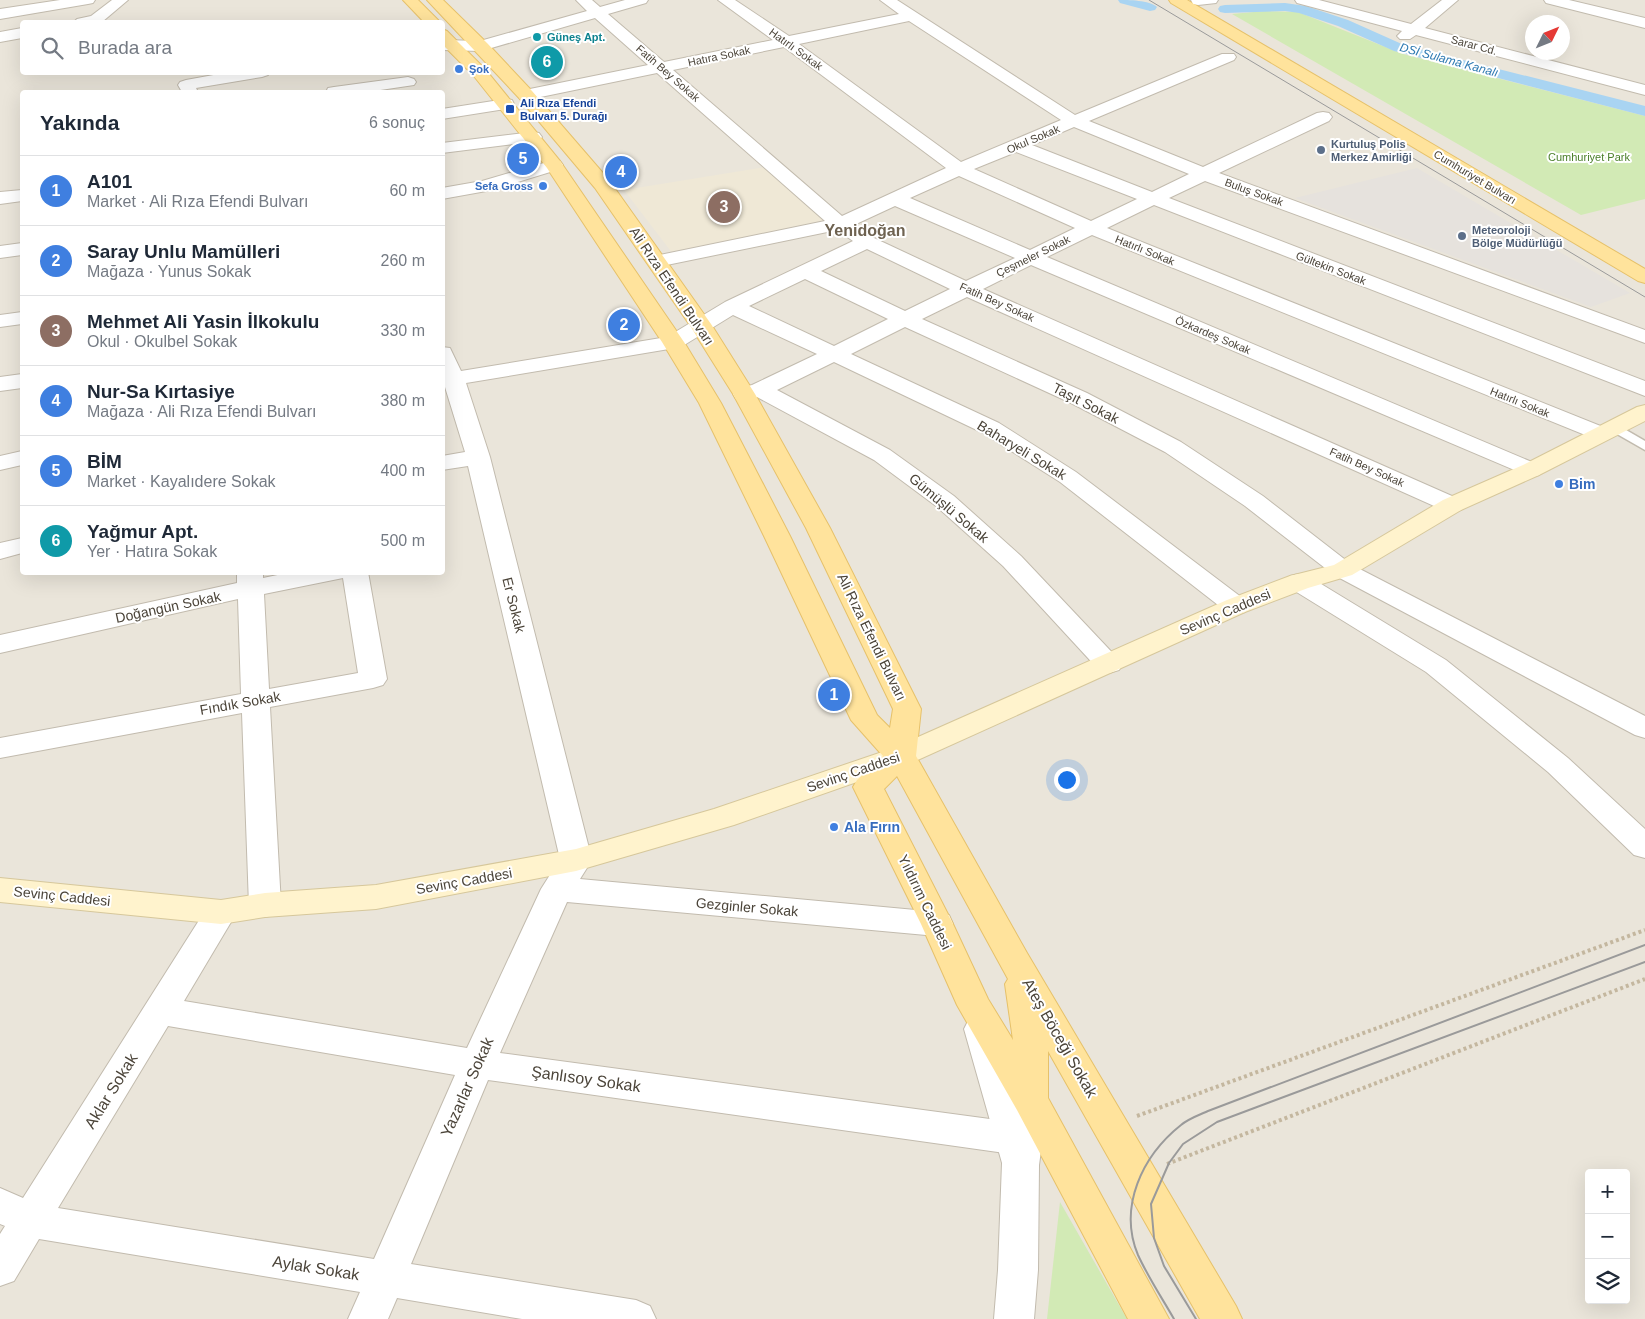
<!DOCTYPE html>
<html lang="tr">
<head>
<meta charset="utf-8">
<style>
  :root { --surface:#fff; --page:#f6f6f7; --text:#1f2937; --muted:#747a83; --line:#e0e1e3; --accent:#fc3f1d }
  body { margin:0; font-family:Helvetica,sans-serif; background:var(--page); color:var(--text) }
  .controls { position:absolute; right:15px; bottom:15px; display:grid; overflow:hidden; border-radius:5px; box-shadow:0 5px 20px #0002 }
  .controls button { width:45px; height:45px; display:grid; place-items:center; padding:0; border:0; border-bottom:1px solid var(--line); background:var(--surface); color:var(--text); font:25px sans-serif }
  .compass { position:absolute; left:1525px; top:15px; width:45px; height:45px; border-radius:50%; background:var(--surface); box-shadow:0 5px 20px #0002; rotate:47deg }
  .you { position:absolute; left:1066px; top:779px; width:18px; height:18px; margin:-12px; border:4px solid #fff; border-radius:50%; background:#1a73e8; box-shadow:0 0 0 8px #1a73e833 }
  .badge { display:grid; place-items:center; width:32px; height:32px; border-radius:50%; background:var(--accent); color:#fff; font-size:16px; font-weight:700 }
  .pin { position:absolute; translate:-50% -50%; border:2px solid #fff; box-shadow:0 1px 5px #0006 }
  .list { margin:0; padding:0; list-style:none }
  h2 { display:flex; justify-content:space-between; align-items:center; height:65px; margin:0; padding:0 20px; font-size:21px }
  h2 small { font-size:16px; font-weight:400; color:var(--muted) }
  .list li { display:grid; grid-template-columns:32px 1fr auto; gap:15px; align-items:center; box-sizing:border-box; height:70px; padding:0 20px; border-top:1px solid var(--line) }
  .list b { display:block; font-size:19px; white-space:nowrap }
  .list p { margin:0; font-size:16px; white-space:nowrap; color:var(--muted) }
  .list em { font-size:16px; font-style:normal; color:var(--muted) }
  .icon { flex:none; width:28px; height:28px; fill:none; stroke:currentColor; stroke-width:2; stroke-linecap:round; stroke-linejoin:round }
  .map { position:relative; flex:none; width:1645px; height:1319px; overflow:hidden }
  .search { position:absolute; background:var(--surface); box-shadow:0 5px 20px #0002; left:20px; top:20px; width:425px; height:55px; display:flex; align-items:center; gap:12px; box-sizing:border-box; padding:0 18px; border-radius:5px; color:var(--muted); font-size:19px }
  .panel { position:absolute; background:var(--surface); box-shadow:0 5px 20px #0002; left:20px; top:90px; width:425px; height:485px; border-radius:5px }
  .map>svg:first-child { display:block }
</style>
</head>
<body>
<div class="map">
<svg width="1645" height="1319" viewBox="0 0 1645 1319">
  <rect width="100%" height="100%" fill="#f6f3ec"/>
  <path fill="#eae5da" fill-rule="evenodd" d="M 0,0 L 1645,0 L 1645,1319 L 0,1319 ZM 22,22 L 442,22 L 442,72 L 22,72 ZM 1532,22 L 1562,22 L 1562,52 L 1532,52 ZM 22,92 L 442,92 L 442,572 L 22,572 ZM 1589,1173 L 1626,1173 L 1626,1300 L 1589,1300 Z"/>
  <path fill="#e6e2dd" d="M 1417,168 L 1630,293 L 1591,307 L 1295,198 Z"/>
  <path fill="#efe8d6" d="M 766,167 L 830,223 L 673,254 L 624,190 Z"/>
  <g fill="#d2eab5">
    <path d="M 1265,11 L 1298,12 L 1403,54 L 1645,116 L 1645,199 L 1581,215 L 1232,14 Z"/>
    <path d="M 1060,1202 L 1127,1319 L 1047,1319 Z"/>
  </g>
  <g fill="none" stroke-linecap="round" stroke-linejoin="round">
    <g fill="#a9d4f2" fill-rule="evenodd">
      <path d="M 1118,0 C 1129,0 1149,0 1157,7 L 1155,10 L 1150,11 L 1120,3 Z"/>
      <path d="M 1285,3 L 1306,6 L 1348,20 L 1404,45 L 1645,106 L 1645,116 L 1394,51 L 1338,26 L 1299,13 L 1285,11 L 1225,13 L 1220,12 L 1218,9 L 1220,6 L 1225,5 Z"/>
    </g>
    <defs>
      <path id="service" d="M 1614,423 L 1645,441 L 1645,450 L 1610,430 L 1608,427 L 1610,424 Z"/>
      <g id="minor">
        <path d="M 60,0 L 95,0 L 93,3 L 88,4 L 0,19 L 0,9 Z"/>
        <path d="M 112,0 L 128,0 L 102,22 L 74,22 L 77,19 L 91,16 Z"/>
        <path d="M 576,0 L 592,0 L 600,7 L 625,0 L 648,0 L 646,3 L 608,14 L 664,62 L 773,40 L 718,0 L 735,0 L 789,36 L 899,14 L 880,0 L 897,0 L 1075,115 L 1222,54 L 1234,54 L 1236,57 L 1234,60 L 1089,121 L 1203,167 L 1317,113 L 1323,112 L 1329,113 L 1332,117 L 1329,121 L 1219,173 L 1645,330 L 1645,343 L 1205,181 L 1169,198 L 1645,381 L 1645,396 L 1154,205 L 1107,228 L 1608,429 L 1612,434 L 1608,439 L 1600,441 L 1092,235 L 1047,257 L 1539,465 L 1543,470 L 1539,475 L 1531,477 L 1031,265 L 983,289 L 1461,500 L 1464,505 L 1461,510 L 1452,512 L 1443,510 L 967,297 L 922,319 L 1087,393 L 1181,442 L 1263,496 L 1352,565 L 1645,716 L 1645,738 L 1635,735 L 1334,575 L 1245,506 L 1165,452 L 1071,403 L 905,327 L 851,354 L 999,423 L 1076,472 L 1245,600 L 1249,606 L 1245,612 L 1236,614 L 1227,612 L 1060,482 L 983,433 L 834,362 L 777,390 L 890,450 L 954,496 L 1021,556 L 1123,664 L 1119,670 L 1109,673 L 1099,670 L 1003,566 L 936,506 L 874,460 L 757,397 L 744,401 L 736,399 L 733,394 L 736,389 L 752,385 L 817,354 L 733,315 L 681,347 L 466,383 L 490,457 L 592,860 L 580,879 L 937,912 L 949,915 L 953,924 L 949,933 L 937,936 L 567,902 L 500,1053 L 1012,1122 L 1025,1127 L 1030,1138 L 1025,1149 L 1012,1154 L 488,1080 L 411,1264 L 636,1300 L 650,1306 L 656,1319 L 522,1319 L 397,1298 L 388,1319 L 348,1319 L 360,1292 L 39,1239 L 14,1281 L 0,1286 L 0,1234 L 5,1226 L 0,1224 L 0,1188 L 23,1198 L 210,903 L 221,900 L 232,903 L 237,912 L 184,1001 L 467,1048 L 541,889 L 560,859 L 468,466 L 442,470 L 442,456 L 465,452 L 445,387 L 442,388 L 442,347 L 450,348 L 461,371 L 667,337 L 725,302 L 853,241 L 837,230 L 657,267 L 650,265 L 647,261 L 650,257 L 825,221 L 657,73 L 526,100 L 520,99 L 518,95 L 520,91 L 648,65 L 595,18 L 481,51 L 442,50 L 442,40 L 480,41 L 587,11 ZM 909,21 L 1061,120 L 961,162 L 799,44 ZM 784,47 L 946,168 L 842,216 L 673,70 ZM 1074,127 L 1189,174 L 1152,192 L 1032,145 ZM 1016,152 L 1137,199 L 1091,221 L 974,169 ZM 959,176 L 1075,228 L 1030,250 L 910,198 ZM 895,206 L 1015,258 L 966,281 L 874,238 L 854,225 ZM 867,249 L 950,289 L 905,311 L 821,271 ZM 805,279 L 888,319 L 834,346 L 749,306 ZM 168,1026 L 455,1075 L 374,1259 L 58,1208 Z"/>
        <path d="M 1191,0 L 1218,0 L 1216,3 L 1198,5 L 1193,4 Z"/>
        <path d="M 1295,0 L 1319,0 L 1411,24 L 1442,0 L 1458,0 L 1425,28 L 1645,85 L 1645,95 L 1416,35 L 1410,39 L 1400,39 L 1397,36 L 1402,31 L 1297,3 Z"/>
        <path d="M 1544,0 L 1569,0 L 1645,18 L 1645,28 L 1546,3 Z"/>
        <path d="M 22,28 L 22,38 L 0,42 L 0,32 Z"/>
        <path d="M 230,72 L 270,72 L 268,75 L 262,77 L 196,88 L 198,92 L 182,92 L 178,85 L 180,82 L 186,80 Z"/>
        <path d="M 408,77 L 414,79 L 416,82 L 414,85 L 367,92 L 326,92 L 328,88 L 334,87 Z"/>
        <path d="M 506,99 L 512,100 L 514,104 L 512,108 L 442,119 L 442,109 Z"/>
        <path d="M 533,132 L 539,133 L 542,137 L 539,141 L 442,153 L 442,143 Z"/>
        <path d="M 554,160 L 560,161 L 563,165 L 560,169 L 492,190 L 442,199 L 442,188 L 482,181 Z"/>
        <path d="M 22,190 L 22,201 L 0,204 L 0,192 Z"/>
        <path d="M 22,243 L 22,255 L 0,258 L 0,246 Z"/>
        <path d="M 22,312 L 22,324 L 0,327 L 0,315 Z"/>
        <path d="M 22,374 L 22,388 L 0,391 L 0,377 Z"/>
        <path d="M 22,451 L 22,465 L 0,470 L 0,456 Z"/>
        <path d="M 22,538 L 22,553 L 0,559 L 0,543 Z"/>
        <path d="M 237,572 L 263,572 L 263,578 L 292,572 L 368,572 L 387,679 L 383,685 L 373,688 L 270,707 L 281,905 L 276,914 L 265,917 L 254,914 L 249,905 L 242,713 L 0,758 L 0,738 L 241,694 L 238,599 L 0,653 L 0,635 L 237,583 ZM 343,578 L 358,673 L 269,689 L 264,594 Z"/>
        <path d="M 1299,574 L 1308,576 L 1446,660 L 1568,758 L 1645,829 L 1645,858 L 1634,855 L 1548,772 L 1426,672 L 1290,588 L 1286,582 L 1290,576 Z"/>
      </g>
      <path id="tertiary" d="M 981,1015 L 993,1019 L 998,1029 L 1016,1090 L 1030,1084 L 1043,1088 L 1048,1099 L 1039,1165 L 1038,1270 L 1034,1319 L 994,1319 L 998,1270 L 1002,1163 L 964,1029 L 969,1019 Z"/>
      <path id="secondary" d="M 1645,405 L 1645,421 L 1539,475 L 1461,510 L 1352,575 L 1308,588 L 1245,612 L 911,763 L 734,825 L 576,871 L 376,909 L 265,917 L 221,924 L 0,902 L 0,878 L 221,900 L 265,893 L 376,885 L 576,849 L 714,809 L 891,749 L 1227,600 L 1290,576 L 1334,565 L 1443,500 L 1523,465 L 1637,407 Z"/>
      <g id="primary">
        <path d="M 403,0 L 418,0 L 440,22 L 424,22 Z"/>
        <path d="M 427,0 L 443,0 L 487,43 L 532,91 L 609,180 L 711,324 L 755,394 L 830,528 L 921,709 L 916,756 L 1027,953 L 1236,1306 L 1242,1319 L 1200,1319 L 1048,1051 L 1048,1098 L 1169,1319 L 1128,1319 L 1017,1110 L 957,1005 L 921,924 L 853,787 L 857,780 L 883,756 L 851,720 L 764,536 L 699,403 L 662,342 L 547,168 L 473,75 L 442,44 L 442,29 L 447,31 L 485,69 L 560,161 L 684,342 L 721,403 L 790,536 L 877,715 L 890,728 L 893,709 L 806,528 L 733,394 L 689,324 L 595,188 L 520,99 ZM 897,776 L 1008,979 L 1005,984 L 1013,1040 L 988,999 L 953,924 L 884,789 Z"/>
        <path d="M 1169,0 L 1187,0 L 1645,269 L 1645,283 L 1638,281 L 1171,3 Z"/>
      </g>
    </defs>
    <use href="#service" stroke="#c2bbae" stroke-width="3"/>
    <use href="#minor" stroke="#c2bbae" stroke-width="2"/>
    <use href="#tertiary" stroke="#c2bbae" stroke-width="2"/>
    <use href="#secondary" stroke="#d6c79b" stroke-width="2"/>
    <use href="#primary" stroke="#e6c16a" stroke-width="2"/>
    <g stroke="#c4b79f" stroke-width="4" stroke-dasharray="3 3" stroke-linecap="butt">
      <path d="M 1137,1116 L 1645,930"/>
      <path d="M 1167,1164 L 1645,979"/>
    </g>
    <use href="#service" fill="#fff" fill-rule="evenodd"/>
    <use href="#minor" fill="#fff" fill-rule="evenodd"/>
    <use href="#tertiary" fill="#fff" fill-rule="evenodd"/>
    <use href="#secondary" fill="#fff3cd" fill-rule="evenodd"/>
    <use href="#primary" fill="#ffe39c" fill-rule="evenodd"/>
    <path stroke="#9a9a9a" stroke-width="1" d="M 1149,0 L 1645,297"/>
    <g stroke="#9a9a9a" stroke-width="2">
      <path d="M 1174,1319 C 1162,1298 1148,1277 1138,1255 C 1118,1207 1142,1156 1181,1125 C 1188,1119 1199,1115 1208,1111 L 1645,945"/>
      <path d="M 1196,1319 L 1164,1266 L 1154,1238 L 1151,1204 L 1169,1163 L 1183,1144 L 1217,1122 L 1645,962"/>
    </g>
  </g>
  <circle fill="#0f9aa8" stroke="#fff" stroke-width="2" cx="537" cy="37" r="5"/>
  <g fill="#3f7fe0" stroke="#fff" stroke-width="2">
    <circle cx="459" cy="69" r="5"/>
    <circle cx="543" cy="186" r="5"/>
    <circle cx="1559" cy="484" r="5"/>
    <circle cx="834" cy="827" r="5"/>
  </g>
  <rect fill="#1a4fb4" stroke="#fff" stroke-width="2" x="505" y="104" width="10" height="10" rx="2.5"/>
  <g fill="#5c6f8a" stroke="#fff" stroke-width="2">
    <circle cx="1321" cy="150" r="5"/>
    <circle cx="1462" cy="236" r="5"/>
  </g>
  <g text-anchor="middle" dominant-baseline="central" stroke-width="4" stroke-linejoin="round" paint-order="stroke">
    <g font-size="11" font-weight="bold" fill="#0d838f" stroke="#fff" text-anchor="start">
      <text x="547" y="37">Güneş Apt.</text>
    </g>
    <g font-size="11" fill="#4b4439" stroke="#fff">
      <text transform="translate(1474 45) rotate(15)">Sarar Cd.</text>
      <text transform="translate(796 49) rotate(36)">Hatırlı Sokak</text>
      <text transform="translate(719 56) rotate(-12)">Hatıra Sokak</text>
      <text transform="translate(668 73) rotate(41)">Fatih Bey Sokak</text>
      <text transform="translate(1033 139) rotate(-23)">Okul Sokak</text>
      <text transform="translate(1475 177) rotate(31)">Cumhuriyet Bulvarı</text>
      <text transform="translate(1254 192) rotate(20)">Buluş Sokak</text>
      <text transform="translate(1145 250) rotate(22)">Hatırlı Sokak</text>
      <text transform="translate(1033 256) rotate(-26)">Çeşmeler Sokak</text>
      <text transform="translate(1331 268) rotate(21)">Gültekin Sokak</text>
      <text transform="translate(997 302) rotate(24)">Fatih Bey Sokak</text>
      <text transform="translate(1213 335) rotate(23)">Özkardeş Sokak</text>
      <text transform="translate(1520 402) rotate(22)">Hatırlı Sokak</text>
      <text transform="translate(1367 467) rotate(24)">Fatih Bey Sokak</text>
    </g>
    <g font-size="11" font-weight="bold" fill="#366cbe" stroke="#fff" text-anchor="start">
      <text x="469" y="69">Şok</text>
      <text x="533" y="186" text-anchor="end">Sefa Gross</text>
    </g>
    <g font-size="11" font-weight="bold" fill="#164399" stroke="#fff" text-anchor="start">
      <text x="520" y="103">Ali Rıza Efendi<tspan x="520" dy="13">Bulvarı 5. Durağı</tspan></text>
    </g>
    <g font-size="11" font-weight="bold" fill="#4e5e75" stroke="#fff" text-anchor="start">
      <text x="1331" y="144">Kurtuluş Polis<tspan x="1331" dy="13">Merkez Amirliği</tspan></text>
      <text x="1472" y="230">Meteoroloji<tspan x="1472" dy="13">Bölge Müdürlüğü</tspan></text>
    </g>
    <g font-size="11" fill="#4a7f2a" stroke="#fff">
      <text x="1589" y="157">Cumhuriyet Park</text>
    </g>
    <g font-size="12" font-style="italic" fill="#2e7ab2" stroke="#fff">
      <text transform="translate(1449 60) rotate(15)">DSİ Sulama Kanalı</text>
    </g>
    <g font-size="14" fill="#4b4439" stroke="#fff">
      <text transform="translate(672 286) rotate(56)">Ali Rıza Efendi Bulvarı</text>
      <text transform="translate(1086 403) rotate(27)">Taşıt Sokak</text>
      <text transform="translate(1022 450) rotate(31)">Baharyeli Sokak</text>
      <text transform="translate(949 508) rotate(40)">Gümüşlü Sokak</text>
      <text transform="translate(514 605) rotate(76)">Er Sokak</text>
      <text transform="translate(168 607) rotate(-12)">Doğangün Sokak</text>
      <text transform="translate(1225 612) rotate(-23)">Sevinç Caddesi</text>
      <text transform="translate(872 637) rotate(64)">Ali Rıza Efendi Bulvarı</text>
      <text transform="translate(240 703) rotate(-10)">Fındık Sokak</text>
      <text transform="translate(853 772) rotate(-19)">Sevinç Caddesi</text>
      <text transform="translate(464 881) rotate(-10)">Sevinç Caddesi</text>
      <text transform="translate(62 896) rotate(6)">Sevinç Caddesi</text>
      <text transform="translate(925 902) rotate(64)">Yıldırım Caddesi</text>
      <text transform="translate(747 907) rotate(5)">Gezginler Sokak</text>
    </g>
    <g font-size="14" font-weight="bold" fill="#366cbe" stroke="#fff" text-anchor="start">
      <text x="1569" y="484">Bim</text>
      <text x="844" y="827">Ala Fırın</text>
    </g>
    <g font-size="16" font-weight="bold" fill="#6e6250" stroke="#fff">
      <text x="865" y="230">Yenidoğan</text>
    </g>
    <g font-size="16" fill="#4b4439" stroke="#fff">
      <text transform="translate(1060 1038) rotate(60)">Ateş Böceği Sokak</text>
      <text transform="translate(586 1079) rotate(8)">Şanlısoy Sokak</text>
      <text transform="translate(467 1087) rotate(-66)">Yazarlar Sokak</text>
      <text transform="translate(111 1091) rotate(-58)">Aklar Sokak</text>
      <text transform="translate(316 1268) rotate(9)">Aylak Sokak</text>
    </g>
  </g>
</svg>
<div class="controls">
<button>+</button>
<button>−</button>
<button><svg class="icon" aria-label="layers" viewBox="0 0 24 24"><path d="M12 4l9 5-9 5-9-5zM3 14l9 5 9-5"/></svg></button>
</div>
<svg class="compass" viewBox="-18 -18 36 36"><path d="M0-13l5 13h-10z" fill="#e53935"/><path d="M0 13l5-13h-10z" fill="#747a83"/></svg>
<div class="you"></div>
<div class="pin badge" style="left:834px;top:695px;background:#3f7fe0">1</div>
<div class="pin badge" style="left:624px;top:325px;background:#3f7fe0">2</div>
<div class="pin badge" style="left:724px;top:207px;background:#8d6e63">3</div>
<div class="pin badge" style="left:621px;top:172px;background:#3f7fe0">4</div>
<div class="pin badge" style="left:523px;top:159px;background:#3f7fe0">5</div>
<div class="pin badge" style="left:547px;top:62px;background:#0f9aa8">6</div>
<div class="search"><svg class="icon" aria-label="search" viewBox="0 0 24 24"><circle cx="10" cy="10" r="6"/><path d="M15 15l6 6"/></svg>Burada ara</div>
<section class="panel">
<h2>Yakında<small>6 sonuç</small></h2>
<ul class="list">
<li><span class="badge" style="background:#3f7fe0">1</span><div><b>A101</b><p>Market · Ali Rıza Efendi Bulvarı</p></div><em>60 m</em></li>
<li><span class="badge" style="background:#3f7fe0">2</span><div><b>Saray Unlu Mamülleri</b><p>Mağaza · Yunus Sokak</p></div><em>260 m</em></li>
<li><span class="badge" style="background:#8d6e63">3</span><div><b>Mehmet Ali Yasin İlkokulu</b><p>Okul · Okulbel Sokak</p></div><em>330 m</em></li>
<li><span class="badge" style="background:#3f7fe0">4</span><div><b>Nur-Sa Kırtasiye</b><p>Mağaza · Ali Rıza Efendi Bulvarı</p></div><em>380 m</em></li>
<li><span class="badge" style="background:#3f7fe0">5</span><div><b>BİM</b><p>Market · Kayalıdere Sokak</p></div><em>400 m</em></li>
<li><span class="badge" style="background:#0f9aa8">6</span><div><b>Yağmur Apt.</b><p>Yer · Hatıra Sokak</p></div><em>500 m</em></li>
</ul>
</section>
</div>
</body>
</html>
